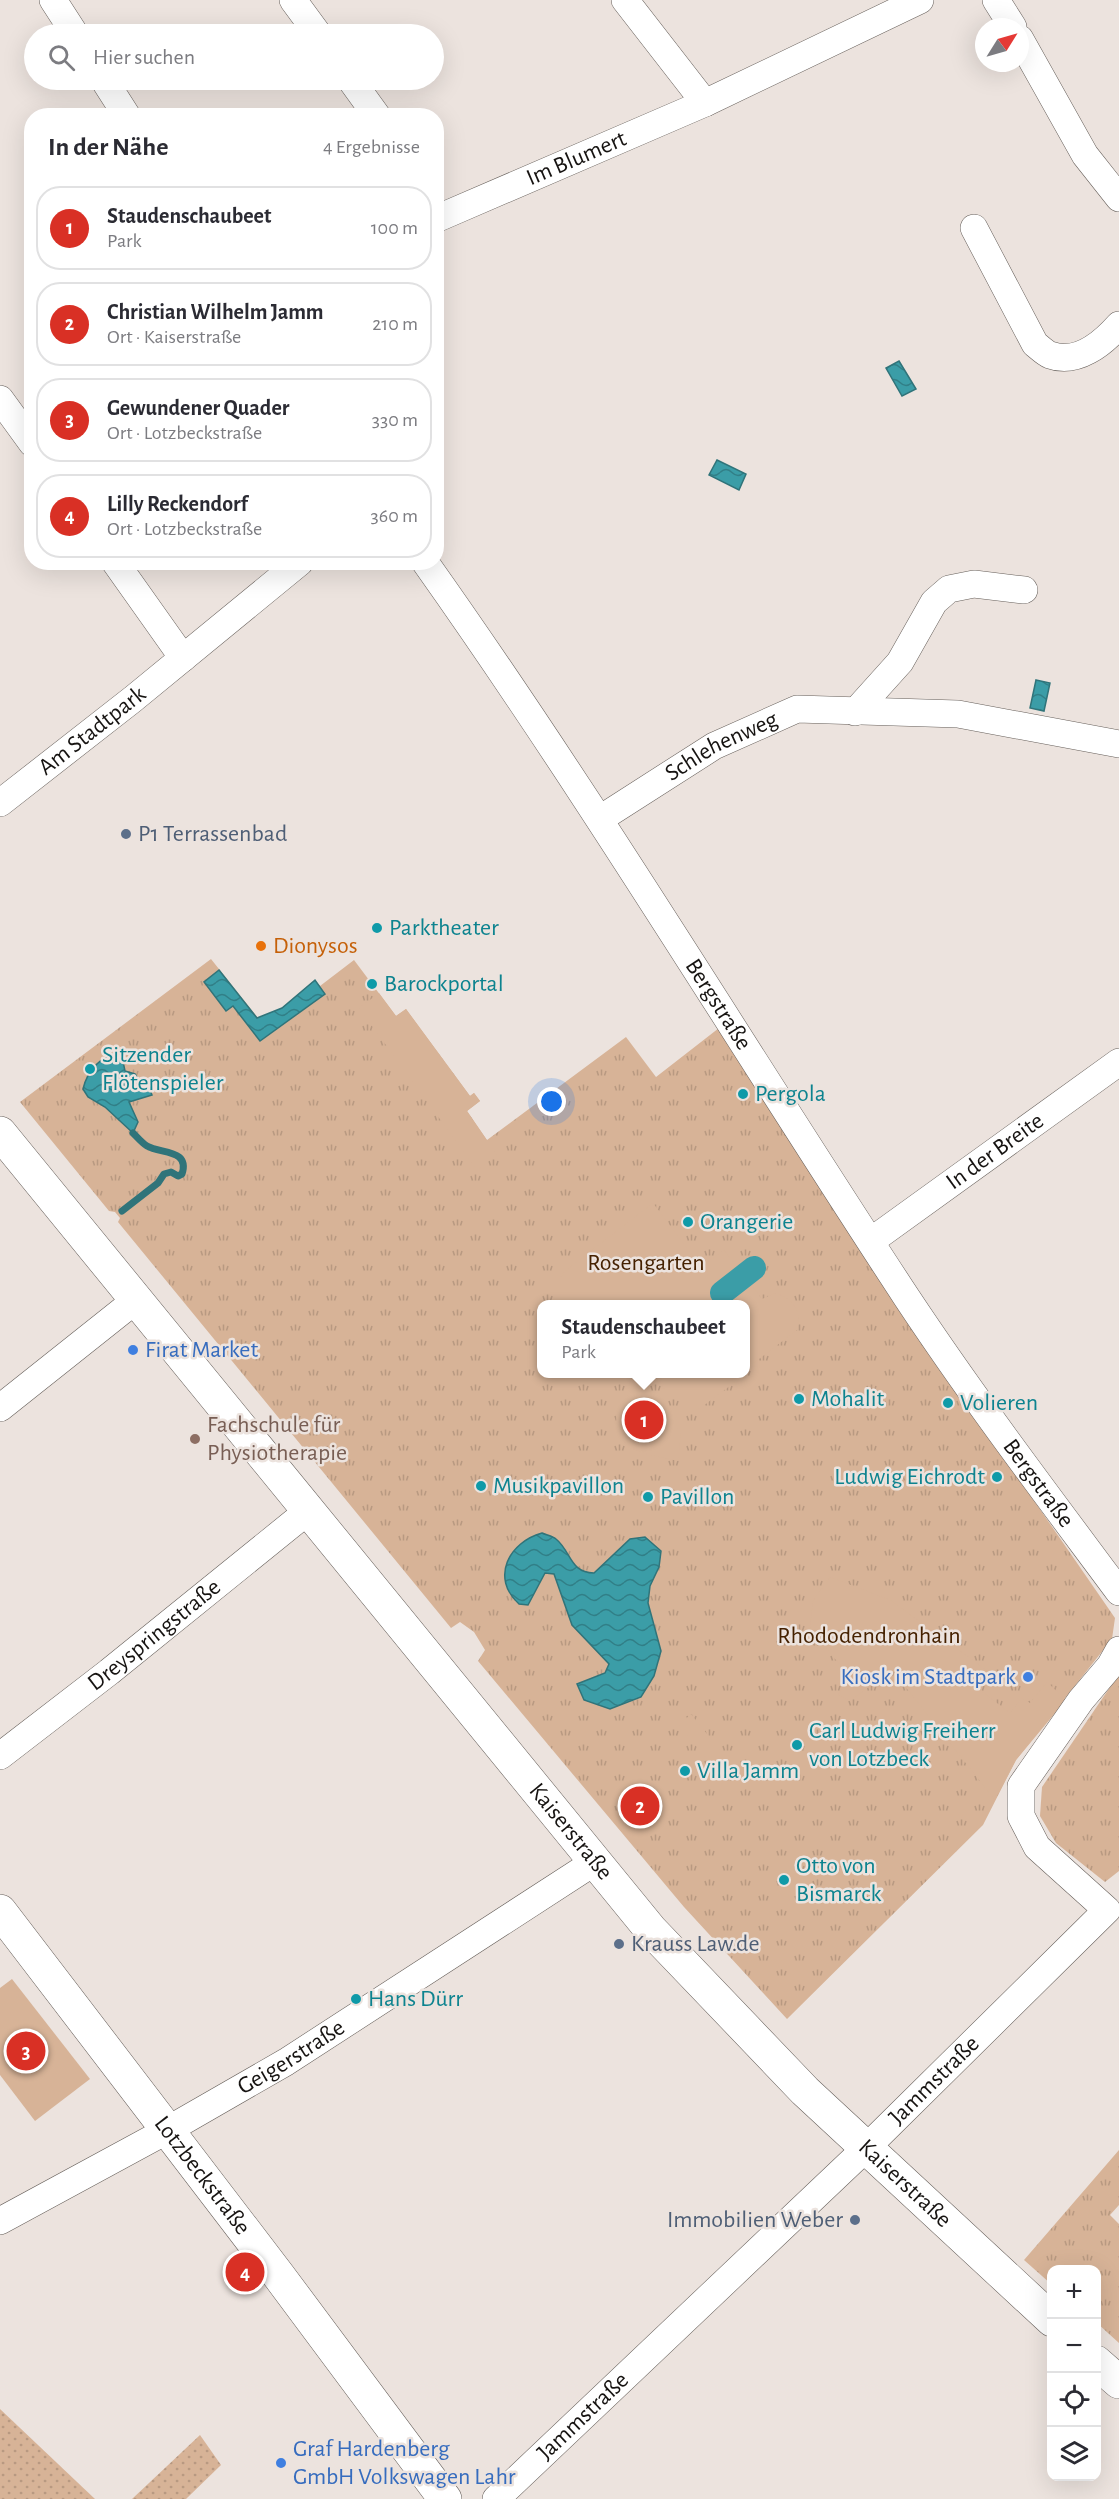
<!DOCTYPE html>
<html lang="de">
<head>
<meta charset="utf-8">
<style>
  :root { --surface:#fff; --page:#f7f7f7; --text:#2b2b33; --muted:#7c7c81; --line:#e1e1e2; --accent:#d93025 }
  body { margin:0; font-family:"Alegreya Sans",sans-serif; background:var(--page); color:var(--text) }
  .controls { position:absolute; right:18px; bottom:18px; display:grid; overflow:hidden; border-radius:12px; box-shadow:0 6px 24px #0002 }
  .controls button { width:54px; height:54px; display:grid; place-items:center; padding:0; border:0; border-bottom:2px solid var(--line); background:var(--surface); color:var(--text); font:30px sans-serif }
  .compass { position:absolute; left:975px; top:18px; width:54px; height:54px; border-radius:50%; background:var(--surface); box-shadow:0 6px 24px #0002; rotate:53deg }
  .you { position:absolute; left:552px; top:1102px; width:21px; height:21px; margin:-15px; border:4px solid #fff; border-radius:50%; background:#1a73e8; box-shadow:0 0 0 9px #1a73e833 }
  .badge { display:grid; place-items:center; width:39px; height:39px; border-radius:50%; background:var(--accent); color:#fff; font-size:20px; font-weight:700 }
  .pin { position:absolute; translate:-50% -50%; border:3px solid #fff; box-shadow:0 2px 6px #0006 }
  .popup { position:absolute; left:537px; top:1300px; width:213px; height:78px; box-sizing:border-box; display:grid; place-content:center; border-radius:12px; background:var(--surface); filter:drop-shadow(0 2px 4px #0005); font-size:20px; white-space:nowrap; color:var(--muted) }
  .popup b { font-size:22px; color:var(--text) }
  .popup::after { content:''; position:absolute; left:50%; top:100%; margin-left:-12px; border:12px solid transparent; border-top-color:var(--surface) }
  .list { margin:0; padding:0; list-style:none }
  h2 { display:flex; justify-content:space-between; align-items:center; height:78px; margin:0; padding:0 24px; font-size:26px }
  h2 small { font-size:20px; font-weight:400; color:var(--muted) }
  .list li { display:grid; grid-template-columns:39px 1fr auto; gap:18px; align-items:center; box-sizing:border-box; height:84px; margin:0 12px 12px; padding:0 12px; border:2px solid var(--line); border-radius:24px }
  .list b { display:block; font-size:22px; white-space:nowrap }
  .list p { margin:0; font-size:20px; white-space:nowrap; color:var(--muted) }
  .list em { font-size:20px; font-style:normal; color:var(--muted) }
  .icon { flex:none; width:33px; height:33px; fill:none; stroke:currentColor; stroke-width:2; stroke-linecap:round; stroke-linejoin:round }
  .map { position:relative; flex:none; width:1119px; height:2499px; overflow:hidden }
  .search { position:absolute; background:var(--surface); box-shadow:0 6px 24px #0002; left:24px; top:24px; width:420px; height:66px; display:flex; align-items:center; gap:15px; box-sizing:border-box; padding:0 21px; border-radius:33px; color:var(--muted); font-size:22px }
  .panel { position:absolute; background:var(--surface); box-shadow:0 6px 24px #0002; left:24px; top:108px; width:420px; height:462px; border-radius:24px }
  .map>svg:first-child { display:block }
</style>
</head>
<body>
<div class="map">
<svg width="1119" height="2499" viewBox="0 0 1119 2499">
  <defs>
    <pattern id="grass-dots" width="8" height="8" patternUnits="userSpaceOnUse" patternTransform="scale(1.5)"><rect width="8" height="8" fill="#d7b397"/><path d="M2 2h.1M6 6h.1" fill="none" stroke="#b89981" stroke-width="1.8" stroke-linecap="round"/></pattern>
    <pattern id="park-tufts" width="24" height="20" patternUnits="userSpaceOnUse" patternTransform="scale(1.5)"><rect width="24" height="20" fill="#d7b397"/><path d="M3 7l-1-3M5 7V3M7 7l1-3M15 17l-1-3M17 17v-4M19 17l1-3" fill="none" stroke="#b89981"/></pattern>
    <pattern id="water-waves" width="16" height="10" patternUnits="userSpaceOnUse" patternTransform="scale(1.5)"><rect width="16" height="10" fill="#3b9da7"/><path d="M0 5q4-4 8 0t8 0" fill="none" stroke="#317f87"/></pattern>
  </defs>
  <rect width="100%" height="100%" fill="#ece3de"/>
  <g fill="url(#grass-dots)">
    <path d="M 0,2409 L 95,2499 L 0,2499 Z"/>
    <path d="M 200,2435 L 221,2465 L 186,2499 L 132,2499 Z"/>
  </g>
  <g fill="url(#park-tufts)" fill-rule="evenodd">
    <path d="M 211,959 L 258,1018 L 282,1008 L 315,980 L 320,986 L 354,960 L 396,1016 L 406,1009 L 470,1096 L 474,1093 L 480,1101 L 467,1111 L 487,1140 L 626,1037 L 656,1077 L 719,1028 L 899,1305 L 1115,1618 L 1112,1639 L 1016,1760 L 983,1825 L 787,2019 L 684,1907 L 478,1661 L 485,1650 L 474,1632 L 460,1622 L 451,1628 L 118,1222 L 120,1218 L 115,1212 L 109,1211 L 20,1102 ZM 542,1304 L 746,1304 L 746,1374 L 542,1374 Z"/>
    <path d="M 1119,1674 L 1119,1871 L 1105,1882 L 1056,1843 L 1040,1816 L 1042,1787 Z"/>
    <path d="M 1119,2150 L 1119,2205 L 1110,2215 L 1119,2224 L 1119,2343 L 1097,2323 L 1096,2270 L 1052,2270 L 1051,2284 L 1024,2260 Z"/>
  </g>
  <g fill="#d7b397">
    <path d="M 379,993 L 396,1016 L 406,1009 L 470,1096 L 474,1093 L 480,1101 L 467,1111 L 497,1155 L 477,1170 L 359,1008 Z"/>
    <path d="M 653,1203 L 701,1267 L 724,1250 L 762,1299 L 775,1293 C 793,1298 803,1312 797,1330 L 746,1369 L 746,1304 L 560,1304 L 560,1278 L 565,1271 Z"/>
    <path d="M 673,1374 L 746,1374 L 699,1409 Z"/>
    <path d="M 642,1382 L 681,1433 L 678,1461 C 661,1457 641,1455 627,1445 C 624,1442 622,1437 620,1433 C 608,1411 627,1395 642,1382 Z"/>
    <path d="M 830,1577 L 890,1600 L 992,1674 L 980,1690 L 1010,1713 L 1022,1698 L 1030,1703 L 1047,1682 L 1066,1700 L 1016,1760 L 995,1800 L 892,1670 L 850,1701 L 838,1695 L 850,1674 L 835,1659 L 810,1627 L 813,1601 Z"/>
    <path d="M 691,1714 L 749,1786 L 742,1792 L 742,1786 L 732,1775 L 727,1774 L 722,1778 L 679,1725 Z"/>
    <path d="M 12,1979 L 90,2079 L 35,2121 L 0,2075 L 0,1988 Z"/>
  </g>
  <g fill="url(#water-waves)" stroke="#30747a" stroke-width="1.5">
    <path d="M 899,361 L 916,389 L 902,396 L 886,368 Z"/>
    <path d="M 717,460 L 746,474 L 739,490 L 709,475 Z"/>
    <path d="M 1036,680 L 1050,683 L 1044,711 L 1030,708 Z"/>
    <path d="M 219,970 L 257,1018 L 282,1008 L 315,980 L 325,994 L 260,1041 L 233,1006 L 226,1011 L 204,982 Z"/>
    <path d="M 121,1052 L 125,1071 L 135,1074 L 141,1084 L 148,1085 L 152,1095 L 129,1102 L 138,1122 L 133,1133 L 105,1107 L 88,1097 L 83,1089 C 87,1071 102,1054 121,1052 Z"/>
    <path d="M 542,1533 C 546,1535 553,1536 556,1539 C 571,1551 570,1573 594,1573 L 630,1539 L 645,1537 L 661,1551 L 659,1567 L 650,1586 L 648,1603 L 661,1651 L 654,1676 L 641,1697 L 610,1709 L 584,1700 L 577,1684 L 605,1673 L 609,1664 L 572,1625 L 554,1574 L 545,1573 L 528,1605 L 519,1604 C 490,1578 509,1542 542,1533 Z"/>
  </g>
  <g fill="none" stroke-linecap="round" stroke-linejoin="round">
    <path stroke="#30747a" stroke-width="7" d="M 122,1211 L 158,1183 L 164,1174 L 171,1172 L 178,1176 L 182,1174 C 190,1149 161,1154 147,1146 C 142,1143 137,1137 133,1133"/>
    <path stroke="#3b9da7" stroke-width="24" d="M 722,1293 L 754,1268"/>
    <defs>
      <g id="minor">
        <path d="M 53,0 L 75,34"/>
        <path d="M 293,0 L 318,34"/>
        <path d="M 625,0 L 705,103"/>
        <path d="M 996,0 L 1013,27"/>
        <path d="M 1020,39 L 1085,155 L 1119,198"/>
        <path d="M 104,80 L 127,116"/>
        <path d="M 351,80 L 377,116"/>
        <path id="s1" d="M 436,219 L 705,103 L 920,0"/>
        <path d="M 974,228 L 1035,344 C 1039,347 1045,353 1050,355 C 1077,365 1103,343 1119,325"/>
        <path d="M 0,399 L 32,443"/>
        <path d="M 115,562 L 183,658"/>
        <path id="s2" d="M 425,562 C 595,802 746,1053 907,1298 C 974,1399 1047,1495 1119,1592"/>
        <path d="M 855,712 L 900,662 L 934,602 L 949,589 L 974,584 L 1024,590"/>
        <path id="s3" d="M 0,803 L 133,699 L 300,562"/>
        <path id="s4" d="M 600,819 L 714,746 L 797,709 L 958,714 L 1119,744"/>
        <path id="s5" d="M 871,1241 L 1119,1062"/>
        <path d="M 0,1408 L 137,1299"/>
        <path id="s6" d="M 0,1756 L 109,1672 L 308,1511"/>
        <path id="s7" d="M 0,2221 L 166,2131 L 286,2062 L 596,1861"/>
        <path id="s8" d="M 496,2499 L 866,2148 L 1107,1910 L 1037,1847 L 1021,1816 L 1021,1786 L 1081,1700 L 1110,1666 L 1119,1650"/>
      </g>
      <g id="tertiary">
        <path id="s9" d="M 0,1133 L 651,1930 L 805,2091 L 1052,2320"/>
        <path id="s10" d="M 0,1911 L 279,2276 L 445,2499"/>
        <path d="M 1096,2362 L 1119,2382"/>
      </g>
    </defs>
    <use href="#minor" stroke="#665f5a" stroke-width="28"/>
    <use href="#tertiary" stroke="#665f5a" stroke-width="34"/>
    <use href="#minor" stroke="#fff" stroke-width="27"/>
    <use href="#tertiary" stroke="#fff" stroke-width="33"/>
  </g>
  <g fill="#5c6f8a" stroke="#ece3de" stroke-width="2">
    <circle cx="126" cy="834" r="6"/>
    <circle cx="619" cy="1944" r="6"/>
    <circle cx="855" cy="2220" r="6"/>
  </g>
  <g fill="#0f9aa8" stroke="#ece3de" stroke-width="2">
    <circle cx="377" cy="928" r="6"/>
    <circle cx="372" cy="984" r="6"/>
    <circle cx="90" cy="1069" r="6"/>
    <circle cx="743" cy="1094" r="6"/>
    <circle cx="688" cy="1222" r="6"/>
    <circle cx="799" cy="1399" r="6"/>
    <circle cx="948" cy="1403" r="6"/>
    <circle cx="997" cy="1477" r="6"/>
    <circle cx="481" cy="1486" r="6"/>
    <circle cx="648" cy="1497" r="6"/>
    <circle cx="797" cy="1745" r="6"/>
    <circle cx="685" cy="1771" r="6"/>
    <circle cx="784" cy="1880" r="6"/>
    <circle cx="356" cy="1999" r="6"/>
  </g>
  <circle fill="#e8710a" stroke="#ece3de" stroke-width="2" cx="261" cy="946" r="6"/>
  <g fill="#3f7fe0" stroke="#ece3de" stroke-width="2">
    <circle cx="133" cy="1350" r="6"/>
    <circle cx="1028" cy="1677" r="6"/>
    <circle cx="281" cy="2463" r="6"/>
  </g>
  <circle fill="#8d6e63" stroke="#ece3de" stroke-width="2" cx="195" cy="1439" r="6"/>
  <g text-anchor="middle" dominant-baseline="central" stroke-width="5" stroke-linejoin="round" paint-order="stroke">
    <g font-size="24" fill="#161311" stroke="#ece3de">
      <text stroke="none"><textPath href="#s1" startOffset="153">Im Blumert</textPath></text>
      <text stroke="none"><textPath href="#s3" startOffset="117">Am Stadtpark</textPath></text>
      <text stroke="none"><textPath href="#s4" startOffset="142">Schlehenweg</textPath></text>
      <text stroke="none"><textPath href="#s2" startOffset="531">Bergstraße</textPath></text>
      <text stroke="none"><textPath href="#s5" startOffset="153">In der Breite</textPath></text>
      <text stroke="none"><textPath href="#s2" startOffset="1107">Bergstraße</textPath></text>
      <text stroke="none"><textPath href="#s6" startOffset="196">Dreyspringstraße</textPath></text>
      <text stroke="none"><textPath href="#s9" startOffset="902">Kaiserstraße</textPath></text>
      <text stroke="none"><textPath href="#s7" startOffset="334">Geigerstraße</textPath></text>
      <text stroke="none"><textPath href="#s8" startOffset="606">Jammstraße</textPath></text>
      <text stroke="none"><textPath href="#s10" startOffset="333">Lotzbeckstraße</textPath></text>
      <text stroke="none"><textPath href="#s9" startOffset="1388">Kaiserstraße</textPath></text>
      <text stroke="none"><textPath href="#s8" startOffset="120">Jammstraße</textPath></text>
    </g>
    <g font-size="24" fill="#4e5e75" stroke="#ece3de" text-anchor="start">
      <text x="138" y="834">P1 Terrassenbad</text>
      <text x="631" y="1944">Krauss Law.de</text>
      <text x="843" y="2220" text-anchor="end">Immobilien Weber</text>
    </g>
    <g font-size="24" fill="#0d838f" stroke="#ece3de" text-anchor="start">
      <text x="389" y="928">Parktheater</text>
      <text x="384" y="984">Barockportal</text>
      <text x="102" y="1055">Sitzender<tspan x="102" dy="28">Flötenspieler</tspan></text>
      <text x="755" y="1094">Pergola</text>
      <text x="700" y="1222">Orangerie</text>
      <text x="811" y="1399">Mohalit</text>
      <text x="960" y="1403">Volieren</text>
      <text x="985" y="1477" text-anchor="end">Ludwig Eichrodt</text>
      <text x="493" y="1486">Musikpavillon</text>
      <text x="660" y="1497">Pavillon</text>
      <text x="809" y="1731">Carl Ludwig Freiherr<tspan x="809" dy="28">von Lotzbeck</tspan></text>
      <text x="697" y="1771">Villa Jamm</text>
      <text x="796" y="1866">Otto von<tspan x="796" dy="28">Bismarck</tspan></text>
      <text x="368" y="1999">Hans Dürr</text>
    </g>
    <g font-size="24" fill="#c56008" stroke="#ece3de" text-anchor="start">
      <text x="273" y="946">Dionysos</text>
    </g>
    <g font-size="24" fill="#452100" stroke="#ece3de">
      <text x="646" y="1263">Rosengarten</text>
      <text x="869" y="1636">Rhododendronhain</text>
    </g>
    <g font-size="24" fill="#366cbe" stroke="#ece3de" text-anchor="start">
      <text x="145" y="1350">Firat Market</text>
      <text x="1016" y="1677" text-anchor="end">Kiosk im Stadtpark</text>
      <text x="293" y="2449">Graf Hardenberg<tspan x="293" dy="28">GmbH Volkswagen Lahr</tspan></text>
    </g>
    <g font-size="24" fill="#785e54" stroke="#ece3de" text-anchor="start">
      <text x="207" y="1425">Fachschule für<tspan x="207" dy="28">Physiotherapie</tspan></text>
    </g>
  </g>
</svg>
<div class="controls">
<button>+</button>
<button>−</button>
<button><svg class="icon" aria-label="locate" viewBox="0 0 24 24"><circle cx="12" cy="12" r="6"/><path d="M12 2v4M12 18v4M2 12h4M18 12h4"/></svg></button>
<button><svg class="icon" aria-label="layers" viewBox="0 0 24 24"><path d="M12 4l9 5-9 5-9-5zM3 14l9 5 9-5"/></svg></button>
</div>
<svg class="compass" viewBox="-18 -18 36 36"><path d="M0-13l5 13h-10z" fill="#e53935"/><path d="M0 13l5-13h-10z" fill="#7c7c81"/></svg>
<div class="you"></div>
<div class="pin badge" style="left:644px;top:1420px">1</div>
<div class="popup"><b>Staudenschaubeet</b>Park</div>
<div class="pin badge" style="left:640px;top:1806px">2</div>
<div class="pin badge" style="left:26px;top:2051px">3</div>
<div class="pin badge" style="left:245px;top:2272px">4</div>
<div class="search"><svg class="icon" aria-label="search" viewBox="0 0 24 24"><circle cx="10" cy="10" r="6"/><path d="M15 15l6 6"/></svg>Hier suchen</div>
<section class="panel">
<h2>In der Nähe<small>4 Ergebnisse</small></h2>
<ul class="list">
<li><span class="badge">1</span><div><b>Staudenschaubeet</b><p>Park</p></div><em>100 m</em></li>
<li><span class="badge">2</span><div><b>Christian Wilhelm Jamm</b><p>Ort · Kaiserstraße</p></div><em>210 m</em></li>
<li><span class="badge">3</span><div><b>Gewundener Quader</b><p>Ort · Lotzbeckstraße</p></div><em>330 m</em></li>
<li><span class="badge">4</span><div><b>Lilly Reckendorf</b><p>Ort · Lotzbeckstraße</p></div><em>360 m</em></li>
</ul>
</section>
</div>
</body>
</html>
